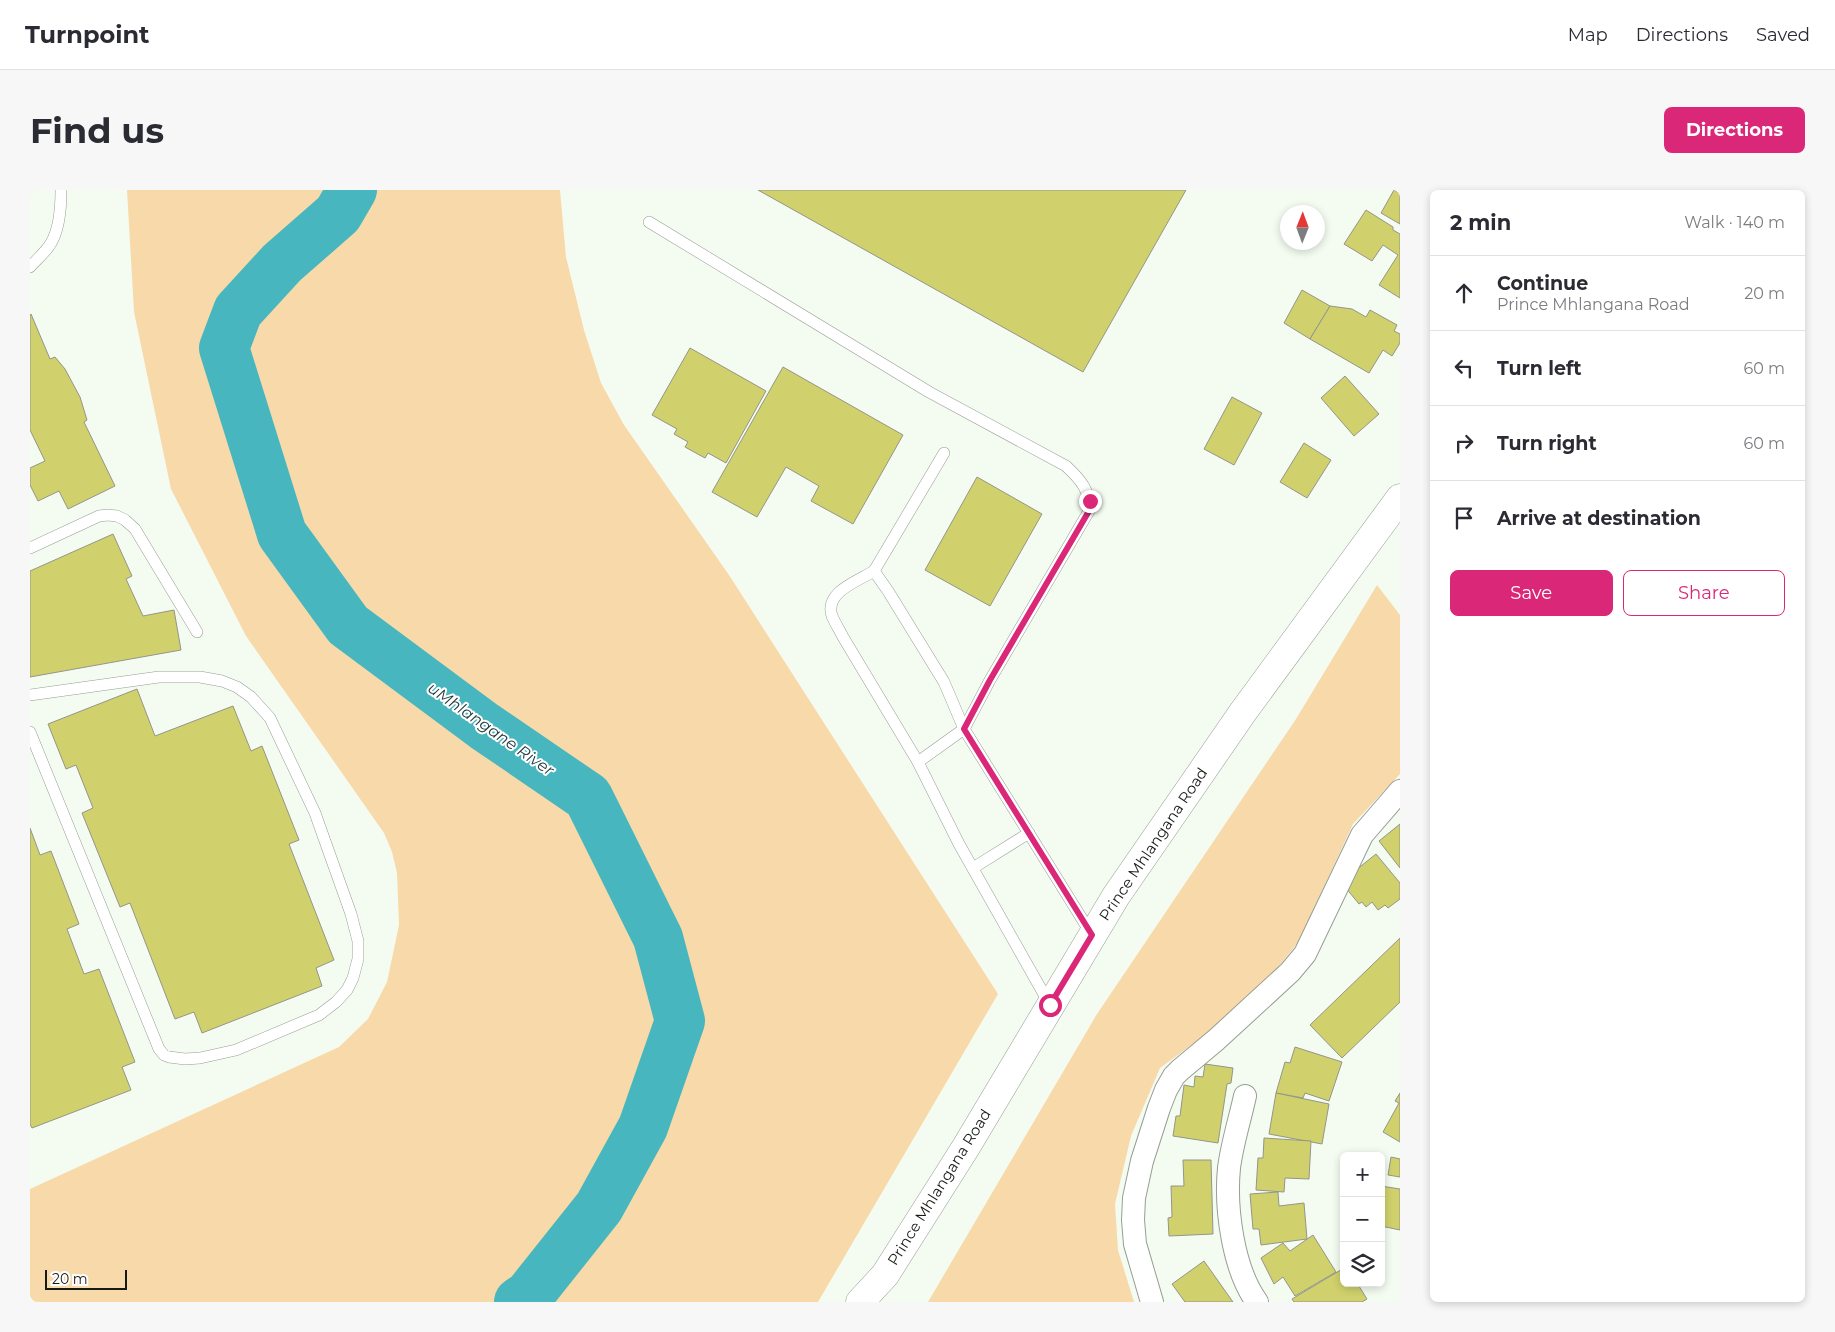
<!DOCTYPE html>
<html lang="en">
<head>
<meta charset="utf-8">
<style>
  :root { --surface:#fff; --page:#f7f7f7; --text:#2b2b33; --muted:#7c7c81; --line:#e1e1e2; --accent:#db2777 }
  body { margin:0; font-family:Montserrat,sans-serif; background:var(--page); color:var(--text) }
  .controls { position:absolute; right:15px; bottom:15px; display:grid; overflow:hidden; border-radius:8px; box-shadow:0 2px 8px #0003 }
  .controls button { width:45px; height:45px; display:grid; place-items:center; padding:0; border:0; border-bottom:1px solid var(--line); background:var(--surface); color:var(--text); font:25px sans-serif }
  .compass { position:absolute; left:1250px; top:15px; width:45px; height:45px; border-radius:50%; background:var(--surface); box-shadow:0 2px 8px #0003; rotate:1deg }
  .scale { position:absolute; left:15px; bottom:12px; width:82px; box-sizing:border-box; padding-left:5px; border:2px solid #161915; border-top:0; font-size:14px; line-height:18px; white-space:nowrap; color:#161915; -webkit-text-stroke:4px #fff; paint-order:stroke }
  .stop { position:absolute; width:15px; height:15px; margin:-11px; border:4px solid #db2777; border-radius:50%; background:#fff }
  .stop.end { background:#db2777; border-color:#fff; box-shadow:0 1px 5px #0008 }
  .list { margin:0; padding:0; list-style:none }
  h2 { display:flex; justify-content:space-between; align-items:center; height:65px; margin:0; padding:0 20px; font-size:21px }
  h2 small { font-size:16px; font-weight:400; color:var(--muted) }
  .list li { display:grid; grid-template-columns:32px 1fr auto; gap:15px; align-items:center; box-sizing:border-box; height:75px; padding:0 20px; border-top:1px solid var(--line) }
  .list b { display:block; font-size:19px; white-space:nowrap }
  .list p { margin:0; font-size:16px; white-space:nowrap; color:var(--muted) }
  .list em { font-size:16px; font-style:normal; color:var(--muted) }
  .actions { display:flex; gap:10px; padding:15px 20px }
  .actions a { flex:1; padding:11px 0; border:1px solid var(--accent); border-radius:8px; text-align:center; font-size:18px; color:var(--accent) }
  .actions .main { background:var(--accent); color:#fff }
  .icon { flex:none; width:28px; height:28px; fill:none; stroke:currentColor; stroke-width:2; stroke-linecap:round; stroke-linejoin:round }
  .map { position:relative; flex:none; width:1370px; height:1112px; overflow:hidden; border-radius:8px }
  header { display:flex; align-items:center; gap:30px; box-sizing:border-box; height:70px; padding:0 25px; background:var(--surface); border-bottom:1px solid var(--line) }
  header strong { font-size:24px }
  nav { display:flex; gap:28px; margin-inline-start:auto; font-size:18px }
  .intro { display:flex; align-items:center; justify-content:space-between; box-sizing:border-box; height:120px; padding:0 30px }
  h1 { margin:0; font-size:35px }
  .button { padding:12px 22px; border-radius:8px; background:var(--accent); color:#fff; font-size:18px; font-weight:700 }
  main { display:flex; gap:30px; padding:0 30px }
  aside { flex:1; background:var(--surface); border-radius:8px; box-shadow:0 2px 8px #0003 }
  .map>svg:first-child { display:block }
</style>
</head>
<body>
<header>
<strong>Turnpoint</strong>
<nav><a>Map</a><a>Directions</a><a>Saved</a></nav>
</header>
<div class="intro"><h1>Find us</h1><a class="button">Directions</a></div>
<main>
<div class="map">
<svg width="1370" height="1112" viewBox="0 0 1370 1112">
  <rect width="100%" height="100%" fill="#f4fcf2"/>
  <g fill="#f8d9a9">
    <path d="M 97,0 L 530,0 L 536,67 L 554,140 L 571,193 L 594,235 L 699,385 L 968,804 L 788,1112 L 0,1112 L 0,999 L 309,857 L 338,829 L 357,792 L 369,735 L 367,683 L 362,662 L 354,643 L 216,446 L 141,299 L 104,122 Z"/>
    <path d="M 1347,395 L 1370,425 L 1370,584 L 1323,634 L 1269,751 L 1238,790 L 1197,829 L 1130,878 L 1101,946 L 1085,1014 L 1088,1060 L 1104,1112 L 898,1112 L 1067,824 L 1266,529 Z"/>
  </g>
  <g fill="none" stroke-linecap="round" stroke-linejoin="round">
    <path stroke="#47b6be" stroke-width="9" d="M 499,1105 L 513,1112"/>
    <path stroke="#47b6be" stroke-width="50" d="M 322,0 L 308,24 L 252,73 L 208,121 L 194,158 L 252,344 L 318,435 L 454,536 L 558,607 L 628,748 L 650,831 L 613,937 L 569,1017 L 499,1105 L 489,1112"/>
  </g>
  <g fill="#d0d16c" stroke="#949589">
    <path d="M 728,0 L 1156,0 L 1053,182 Z"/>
    <path d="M 1364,0 L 1370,3 L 1370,34 L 1351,23 Z"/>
    <path d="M 1336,20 L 1363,37 L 1363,40 L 1370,44 L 1370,108 L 1349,95 L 1368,65 L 1353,55 L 1342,71 L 1314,54 Z"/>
    <path d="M 1272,100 L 1300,116 L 1280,149 L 1254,133 Z"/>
    <path d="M 1300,116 L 1322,119 L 1336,127 L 1340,120 L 1367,135 L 1364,141 L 1370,144 L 1370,153 L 1362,166 L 1353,160 L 1339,183 L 1280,149 Z"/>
    <path d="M 1,124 L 20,169 L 25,167 L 35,179 L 50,207 L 57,230 L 54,232 L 85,296 L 38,319 L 29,301 L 8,311 L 0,295 L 0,278 L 15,271 L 0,240 L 0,125 Z"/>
    <path d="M 660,158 L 736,201 L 696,273 L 678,263 L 675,268 L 655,257 L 658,252 L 644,244 L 647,239 L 622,225 Z"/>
    <path d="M 753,177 L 873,245 L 823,334 L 781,311 L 789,296 L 756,277 L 727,327 L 682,302 Z"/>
    <path d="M 1315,186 L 1349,224 L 1324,246 L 1291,208 Z"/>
    <path d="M 1202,207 L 1232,223 L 1204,275 L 1174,259 Z"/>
    <path d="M 1274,253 L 1301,270 L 1277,308 L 1250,292 Z"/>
    <path d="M 947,287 L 1012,324 L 960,416 L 895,380 Z"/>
    <path d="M 83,344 L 102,386 L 96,389 L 113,426 L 144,420 L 151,460 L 0,487 L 0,381 Z"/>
    <path d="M 107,499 L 125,546 L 203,516 L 221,561 L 232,556 L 269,650 L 259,654 L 304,770 L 286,778 L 292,796 L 172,843 L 164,822 L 145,829 L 100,713 L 90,717 L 52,623 L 63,618 L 46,575 L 36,579 L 18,534 Z"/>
    <path d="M 1370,634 L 1370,678 L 1349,651 Z"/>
    <path d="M 0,638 L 10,665 L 21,661 L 49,734 L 37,739 L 54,784 L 69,779 L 105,872 L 92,877 L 101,900 L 2,938 L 0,934 Z"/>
    <path d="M 1346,664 L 1370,693 L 1370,709 L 1358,718 L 1355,715 L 1348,720 L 1342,712 L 1336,717 L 1332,712 L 1329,714 L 1311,692 Z"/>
    <path d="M 1370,748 L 1370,812 L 1312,868 L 1280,835 Z"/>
    <path d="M 1265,857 L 1312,872 L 1299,911 L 1275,903 L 1273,908 L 1246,903 L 1255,872 L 1260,873 Z"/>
    <path d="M 1175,874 L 1203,878 L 1201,893 L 1197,894 L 1188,953 L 1143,946 L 1146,926 L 1150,926 L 1154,895 L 1164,897 L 1165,886 L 1173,887 Z"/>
    <path d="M 1246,903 L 1299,914 L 1292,954 L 1239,944 Z"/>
    <path d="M 1370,903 L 1370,952 L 1353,942 L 1369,913 L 1365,911 Z"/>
    <path d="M 1234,948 L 1281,951 L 1279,989 L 1255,988 L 1254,1002 L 1226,1000 L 1228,968 L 1233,968 Z"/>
    <path d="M 1361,967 L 1370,969 L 1370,987 L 1358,985 Z"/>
    <path d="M 1153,970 L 1181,970 L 1183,1044 L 1139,1046 L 1138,1028 L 1142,1027 L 1141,996 L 1154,996 Z"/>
    <path d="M 1351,996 L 1370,999 L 1370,1040 L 1351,1036 Z"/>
    <path d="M 1248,1002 L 1249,1016 L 1274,1013 L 1277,1049 L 1231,1055 L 1229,1039 L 1223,1039 L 1220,1004 Z"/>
    <path d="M 1283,1045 L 1306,1082 L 1265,1106 L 1253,1087 L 1244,1094 L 1231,1068 L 1253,1053 L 1260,1061 Z"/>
    <path d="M 1174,1071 L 1203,1112 L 1155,1112 L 1142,1094 Z"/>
    <path d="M 1314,1078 L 1314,1093 L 1327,1093 L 1337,1109 L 1332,1112 L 1264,1112 L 1262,1109 Z"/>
  </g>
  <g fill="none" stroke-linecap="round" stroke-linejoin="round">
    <defs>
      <g id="service">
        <path d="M 619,32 L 899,202 L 1036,276 C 1050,289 1061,301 1059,321 L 960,490 L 934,539 L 888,572 L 929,654 L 1020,815"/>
        <path d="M 0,77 C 7,69 16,62 21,53 C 30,38 31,17 31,0"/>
        <path d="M 0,358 L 69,326 L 78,325 L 87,326 L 95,330 L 105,339 L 167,442"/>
        <path d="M 844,381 L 914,263"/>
        <path d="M 0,505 L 129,487 L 170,487 L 192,491 L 207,497 L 221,507 L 240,528 L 285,623 L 321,724 L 328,751 L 328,769 L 323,788 L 317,800 L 306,812 L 289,825 L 206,860 L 170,868 L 155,869 L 139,867 L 134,865 L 129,859 L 0,542"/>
        <path d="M 888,572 L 813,447 C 810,441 805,433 802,426 C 794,402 828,391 844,381 L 858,401 L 914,492 L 934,539 L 1062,745"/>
        <path d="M 943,678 L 999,643"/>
      </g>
      <g id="minor">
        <path d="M 1215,906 C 1210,929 1202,954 1199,978 C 1195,1018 1203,1079 1227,1112"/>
        <path d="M 1122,1112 L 1105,1054 L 1103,1030 L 1104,1008 L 1112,971 L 1129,918 L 1136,900 L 1144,886 L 1150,880 L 1186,850 L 1260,782 L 1275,764 L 1332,645 L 1370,601"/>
      </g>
      <path id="tertiary" d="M 830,1112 L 855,1085 L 936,957 L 1086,706 L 1213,522 L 1370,308"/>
    </defs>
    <use href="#service" stroke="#969e95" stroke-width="12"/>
    <use href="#minor" stroke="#969e95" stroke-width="24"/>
    <use href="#tertiary" stroke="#969e95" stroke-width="29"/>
    <use href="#service" stroke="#fff" stroke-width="11"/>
    <use href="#minor" stroke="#fff" stroke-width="22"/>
    <use href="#tertiary" stroke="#fff" stroke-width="28"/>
  </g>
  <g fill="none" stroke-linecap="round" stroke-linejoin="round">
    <path stroke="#db2777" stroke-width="6" d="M 1020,815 L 1062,745 L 934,539 L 960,490 L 1059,321 L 1060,311"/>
  </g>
  <g text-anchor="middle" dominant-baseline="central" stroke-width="4" stroke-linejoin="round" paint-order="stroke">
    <g font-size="15" fill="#161915" stroke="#fff">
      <text transform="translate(1123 654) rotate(-56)">Prince Mhlangana Road</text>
      <text transform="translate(909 997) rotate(-58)">Prince Mhlangana Road</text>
    </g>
    <g font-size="16" font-style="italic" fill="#223b3d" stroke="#fff">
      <text transform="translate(461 539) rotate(35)">uMhlangane River</text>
    </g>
  </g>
</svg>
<div class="controls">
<button>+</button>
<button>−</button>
<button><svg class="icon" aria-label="layers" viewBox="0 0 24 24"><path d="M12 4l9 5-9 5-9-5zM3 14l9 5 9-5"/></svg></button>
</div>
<svg class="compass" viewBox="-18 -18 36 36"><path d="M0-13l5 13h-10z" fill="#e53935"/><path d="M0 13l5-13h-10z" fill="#7c7c81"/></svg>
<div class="scale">20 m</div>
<div class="stop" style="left:1020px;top:815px"></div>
<div class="stop end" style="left:1060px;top:311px"></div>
</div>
<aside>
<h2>2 min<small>Walk · 140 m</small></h2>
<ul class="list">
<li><svg class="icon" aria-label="ahead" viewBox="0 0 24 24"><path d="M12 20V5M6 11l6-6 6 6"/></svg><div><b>Continue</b><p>Prince Mhlangana Road</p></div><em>20 m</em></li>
<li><svg class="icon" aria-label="left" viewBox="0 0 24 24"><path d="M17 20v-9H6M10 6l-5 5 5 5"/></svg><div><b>Turn left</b></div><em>60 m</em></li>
<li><svg class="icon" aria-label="right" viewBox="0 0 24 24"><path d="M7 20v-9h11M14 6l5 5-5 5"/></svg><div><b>Turn right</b></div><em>60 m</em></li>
<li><svg class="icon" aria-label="arrive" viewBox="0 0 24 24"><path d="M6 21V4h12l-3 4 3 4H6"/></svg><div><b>Arrive at destination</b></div></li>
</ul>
<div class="actions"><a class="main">Save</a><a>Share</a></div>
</aside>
</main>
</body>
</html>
